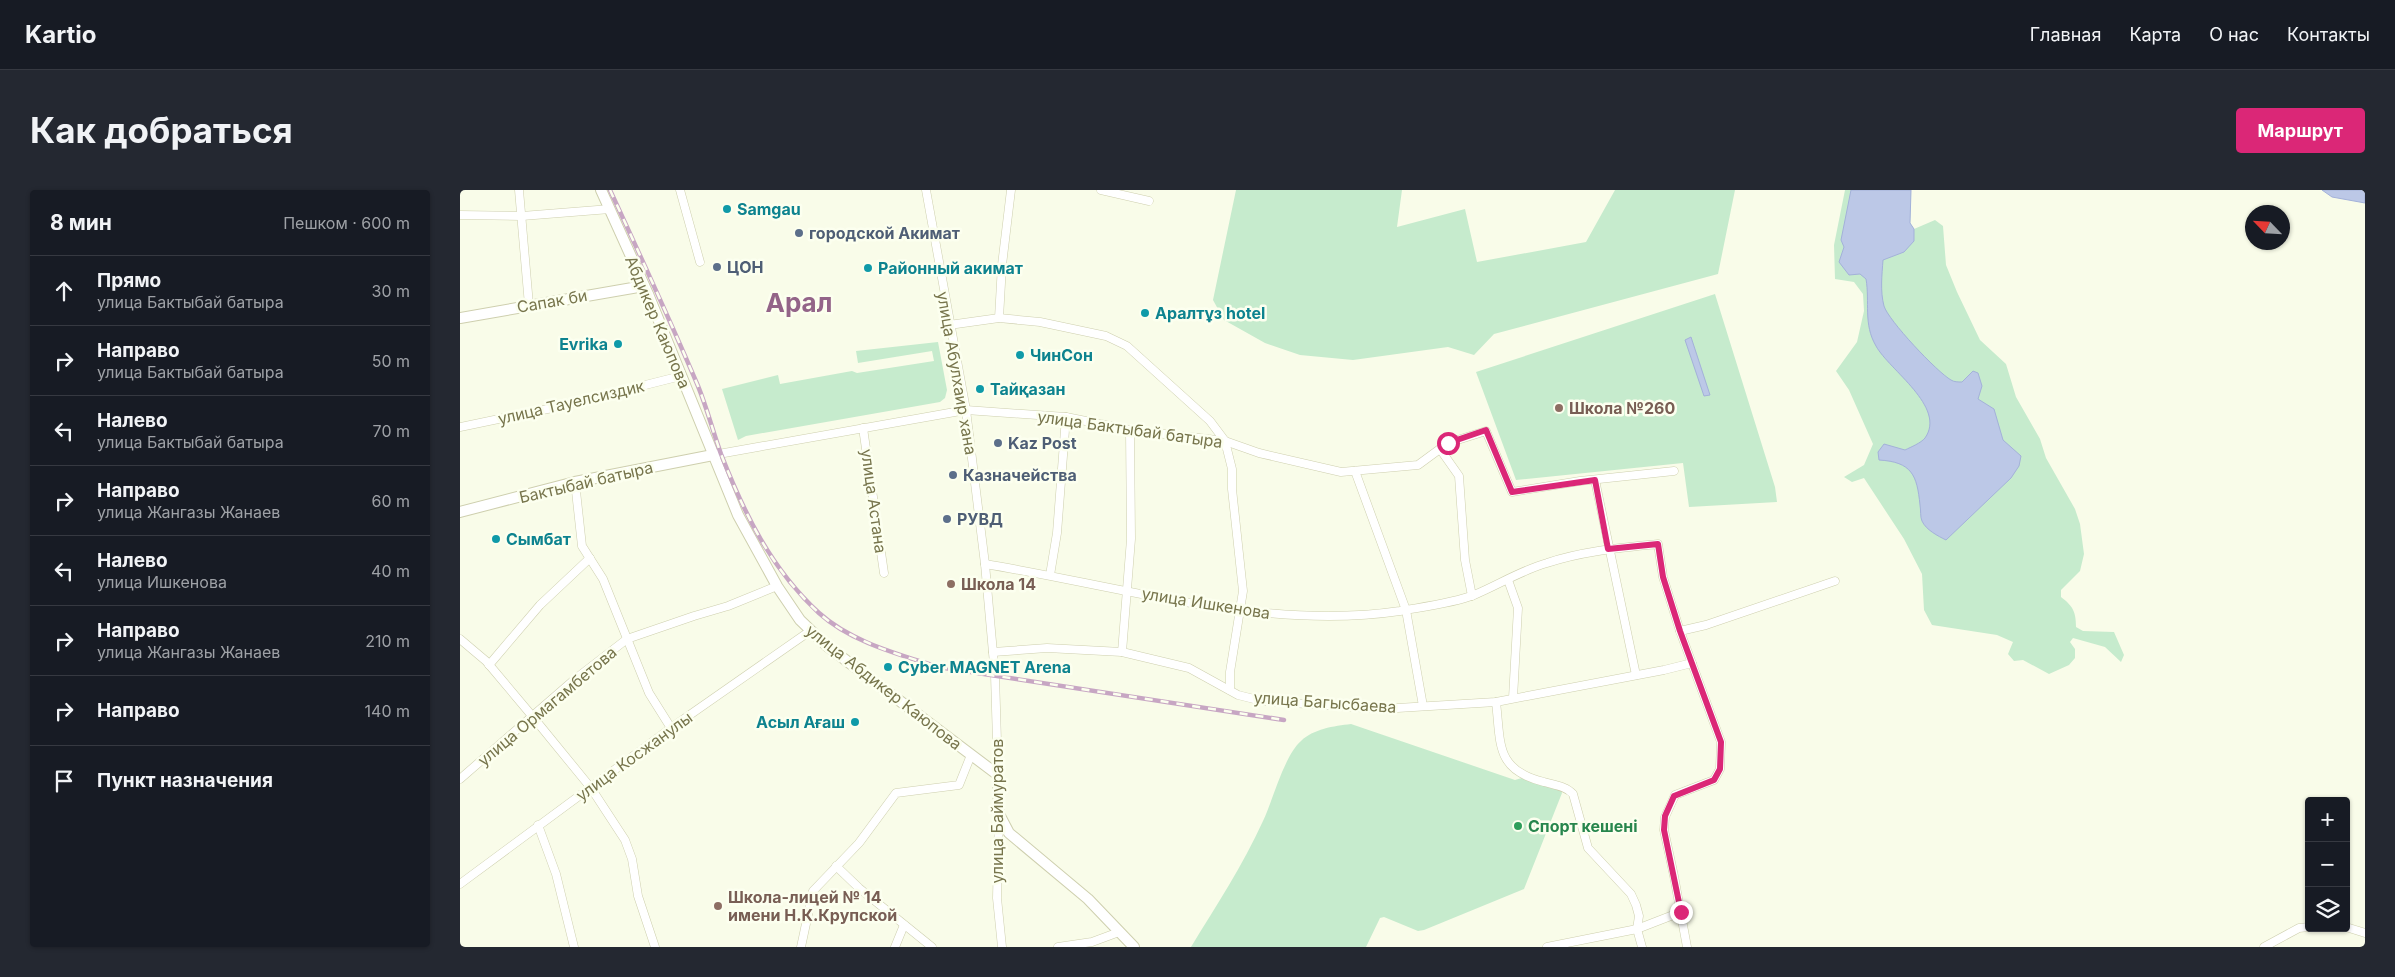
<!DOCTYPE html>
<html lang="ru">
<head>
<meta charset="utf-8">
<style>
  :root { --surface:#171b24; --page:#242831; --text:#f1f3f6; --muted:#9ea1a6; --line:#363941; --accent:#db2777 }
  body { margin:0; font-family:Inter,sans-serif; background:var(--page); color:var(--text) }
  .controls { position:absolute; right:15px; bottom:15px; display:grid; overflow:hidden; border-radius:5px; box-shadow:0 1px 4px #0004 }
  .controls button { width:45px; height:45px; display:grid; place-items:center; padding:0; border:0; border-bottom:1px solid var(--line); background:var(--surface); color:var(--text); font:25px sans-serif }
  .compass { position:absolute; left:1785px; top:15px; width:45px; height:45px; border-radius:50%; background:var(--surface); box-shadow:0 1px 4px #0004; rotate:295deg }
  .stop { position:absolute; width:15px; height:15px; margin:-11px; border:4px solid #db2777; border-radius:50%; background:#fff }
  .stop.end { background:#db2777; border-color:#fff; box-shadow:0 1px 5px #0008 }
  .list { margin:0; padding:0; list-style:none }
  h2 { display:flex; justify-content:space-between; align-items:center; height:65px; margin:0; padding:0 20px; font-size:21px }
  h2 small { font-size:16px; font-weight:400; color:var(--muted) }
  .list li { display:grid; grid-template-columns:32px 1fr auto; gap:15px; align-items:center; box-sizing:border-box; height:70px; padding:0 20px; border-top:1px solid var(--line) }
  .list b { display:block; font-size:19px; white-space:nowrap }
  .list p { margin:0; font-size:16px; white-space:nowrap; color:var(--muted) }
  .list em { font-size:16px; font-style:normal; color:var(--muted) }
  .icon { flex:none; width:28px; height:28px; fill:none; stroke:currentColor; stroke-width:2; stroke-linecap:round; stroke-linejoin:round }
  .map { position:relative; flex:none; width:1905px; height:757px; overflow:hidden; border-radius:5px }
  header { display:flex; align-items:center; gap:30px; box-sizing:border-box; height:70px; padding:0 25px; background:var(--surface); border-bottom:1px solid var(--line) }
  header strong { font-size:24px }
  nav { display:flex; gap:28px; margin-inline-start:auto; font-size:18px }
  .intro { display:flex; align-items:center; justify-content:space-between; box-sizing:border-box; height:120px; padding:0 30px }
  h1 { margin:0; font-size:35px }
  .button { padding:12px 22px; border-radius:5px; background:var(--accent); color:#fff; font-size:18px; font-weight:700 }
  main { display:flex; gap:30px; padding:0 30px }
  aside { flex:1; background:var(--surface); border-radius:5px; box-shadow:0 1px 4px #0004 }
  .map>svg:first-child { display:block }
</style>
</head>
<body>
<header>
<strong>Kartio</strong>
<nav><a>Главная</a><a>Карта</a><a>О нас</a><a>Контакты</a></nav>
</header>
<div class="intro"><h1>Как добраться</h1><a class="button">Маршрут</a></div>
<main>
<aside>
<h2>8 мин<small>Пешком · 600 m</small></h2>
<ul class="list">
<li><svg class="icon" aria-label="ahead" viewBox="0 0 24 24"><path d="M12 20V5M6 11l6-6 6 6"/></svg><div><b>Прямо</b><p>улица Бактыбай батыра</p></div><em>30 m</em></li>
<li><svg class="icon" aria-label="right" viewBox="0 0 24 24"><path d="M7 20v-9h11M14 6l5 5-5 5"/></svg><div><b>Направо</b><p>улица Бактыбай батыра</p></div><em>50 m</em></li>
<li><svg class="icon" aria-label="left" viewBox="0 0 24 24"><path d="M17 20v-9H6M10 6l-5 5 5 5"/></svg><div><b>Налево</b><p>улица Бактыбай батыра</p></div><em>70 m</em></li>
<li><svg class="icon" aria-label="right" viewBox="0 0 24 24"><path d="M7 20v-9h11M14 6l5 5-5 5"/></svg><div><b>Направо</b><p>улица Жангазы Жанаев</p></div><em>60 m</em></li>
<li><svg class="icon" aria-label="left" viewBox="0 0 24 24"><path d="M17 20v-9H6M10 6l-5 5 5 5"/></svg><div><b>Налево</b><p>улица Ишкенова</p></div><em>40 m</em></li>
<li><svg class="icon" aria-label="right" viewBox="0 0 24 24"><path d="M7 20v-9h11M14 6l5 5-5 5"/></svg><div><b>Направо</b><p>улица Жангазы Жанаев</p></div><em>210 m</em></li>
<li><svg class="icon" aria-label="right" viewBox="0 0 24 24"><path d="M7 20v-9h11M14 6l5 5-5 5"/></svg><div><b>Направо</b></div><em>140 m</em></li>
<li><svg class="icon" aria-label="arrive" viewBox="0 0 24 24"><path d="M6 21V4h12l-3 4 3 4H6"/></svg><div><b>Пункт назначения</b></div></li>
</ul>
</aside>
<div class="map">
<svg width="1905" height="757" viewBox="0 0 1905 757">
  <rect width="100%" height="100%" fill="#f9fce9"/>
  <g fill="#c6ebcd">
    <path d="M 776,0 L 942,0 L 937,37 L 1005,19 L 1017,72 L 1126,52 L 1155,0 L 1275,0 L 1258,84 L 1034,144 L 1014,165 L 988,157 L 893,170 L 840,165 L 805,153 L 764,130 L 753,110 Z"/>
    <path d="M 1385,0 L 1451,0 L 1450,33 L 1454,39 L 1475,30 L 1483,36 L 1486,75 L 1497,102 L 1520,150 L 1546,174 L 1556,207 L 1580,249 L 1586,268 L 1615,319 L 1620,334 L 1624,364 L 1620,381 L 1601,400 L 1601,407 C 1613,416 1616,422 1616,437 L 1623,441 L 1654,442 L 1664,465 L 1661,472 L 1645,457 L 1613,448 L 1610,452 L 1615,459 L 1615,468 L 1609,475 L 1589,484 L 1563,470 L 1554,471 L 1548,464 L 1553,452 L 1537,445 L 1472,435 L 1464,420 L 1462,384 L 1444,349 L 1404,288 L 1392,292 L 1384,287 L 1404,275 L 1413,254 L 1389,200 L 1376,181 L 1397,152 L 1404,121 L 1403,104 L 1394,92 L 1375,89 L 1374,55 Z"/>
    <path d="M 1255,104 L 1315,297 L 1317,312 L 1229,317 L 1223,273 L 1056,290 L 1016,182 Z"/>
    <path d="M 478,152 L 487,200 L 485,208 L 480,212 L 286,246 L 278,250 L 262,199 L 318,185 L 320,194 L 392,181 L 397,183 L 474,171 L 472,161 L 398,173 L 396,161 Z"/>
    <path d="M 891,534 L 1055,590 L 1065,587 L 1101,599 L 1102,603 L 1064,699 L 964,740 L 958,741 L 924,727 L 920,728 L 906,757 L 731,757 C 756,716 783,675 803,631 C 813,610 824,566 841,551 C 853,539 874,536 891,534 Z"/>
  </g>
  <g fill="#bcc8e7" stroke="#a3b1d9">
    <path d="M 1391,0 L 1451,0 L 1450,33 L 1454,39 L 1454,51 L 1444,62 L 1423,70 C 1422,85 1420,101 1424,116 C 1428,130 1477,182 1491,190 C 1494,192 1498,192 1502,192 L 1513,181 L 1518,183 L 1522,196 L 1518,209 L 1534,219 L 1543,250 L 1561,266 L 1559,276 L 1551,288 L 1486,350 C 1478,346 1466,340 1462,331 C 1460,327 1461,320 1460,315 C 1457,285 1452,272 1419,270 L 1418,262 L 1424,254 L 1445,260 C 1451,257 1461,253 1465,248 C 1487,217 1429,180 1416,156 C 1403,134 1410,112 1406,89 L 1400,84 L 1389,85 L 1379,72 L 1384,57 L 1381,50 Z"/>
    <path d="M 1862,0 L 1905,0 L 1905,13 L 1872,7 Z"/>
    <path d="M 1231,147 L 1250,205 L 1244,206 L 1225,150 Z"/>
  </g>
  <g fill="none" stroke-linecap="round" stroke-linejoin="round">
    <defs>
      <g id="minor">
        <path d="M 59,0 L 69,115"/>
        <path d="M 220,0 L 240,72"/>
        <path d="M 466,0 L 506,220 L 525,374 L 535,485 L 538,585"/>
        <path d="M 641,0 L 689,11"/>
        <path d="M 0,25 L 62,26 L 150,19"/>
        <path d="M 539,128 L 542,75 L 551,0"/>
        <path d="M 489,135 L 539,128 L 580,132 L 646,146 L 667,156 L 750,231 L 765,251 L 772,279 L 772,299 L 783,401 L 770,482 L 770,500"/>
        <path d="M 0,237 L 102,216 L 221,186"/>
        <path d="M 403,238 L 424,383"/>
        <path d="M 980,259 L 999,286 L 1005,370 L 1012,406"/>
        <path d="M 253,265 L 506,220 L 606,227 L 670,240 L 765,251 L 799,263 L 881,282 L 958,275 L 988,253 L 1026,241 L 1052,302 L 1120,291 L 1214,281"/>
        <path d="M 895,281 L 946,420 L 963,516"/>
        <path d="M 1135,290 L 1176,485"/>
        <path d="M 115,292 L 122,356 L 143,389 L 189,503 L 211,538"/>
        <path d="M 525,374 C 659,396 805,441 940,421 C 962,417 994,413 1014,405 C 1038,395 1062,380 1087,373 C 1123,361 1160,358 1198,354 L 1203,387 L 1220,441 L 1261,552 L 1260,579 L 1254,590 L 1215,605 L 1205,627 L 1204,640 L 1214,686 L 1227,757"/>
        <path d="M 590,385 L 597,343 L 606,227"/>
        <path d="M 1048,390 L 1058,418 L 1053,508"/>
        <path d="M 1220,441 L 1246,435 L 1375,391"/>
        <path d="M 0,449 L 26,471 L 73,527 L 131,598 L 165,650 L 172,669 L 178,706 L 195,757"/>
        <path d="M 533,462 L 587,458 L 662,462 L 729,478 L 778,505 L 802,511 L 921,519 L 1036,512 L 1204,480 L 1232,473"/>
        <path d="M 662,462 L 671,349 L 670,240"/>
        <path d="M 29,475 L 80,415 L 130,368"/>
        <path d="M 1036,512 C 1041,554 1035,580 1084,592 C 1094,595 1106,596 1113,604 L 1128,658 L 1171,704 L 1176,715 L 1179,726 L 1177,739 L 1182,757"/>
        <path d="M 0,589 L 114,490 L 167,449 L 234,426 L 268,416 L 317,396"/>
        <path d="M 539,624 L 537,708 L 542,757"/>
        <path d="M 78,635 L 96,684 L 114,757"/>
        <path d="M 376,676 L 399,698 L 472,757"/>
        <path d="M 0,694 L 211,538 L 350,441"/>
        <path d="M 1886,737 L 1905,743"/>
        <path d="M 341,757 L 353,701 L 399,653 L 436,603 L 499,595 L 511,565"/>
        <path d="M 435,757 L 444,735"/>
        <path d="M 598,757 L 632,752 L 659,742"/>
        <path d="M 1087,757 L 1177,739 L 1221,722"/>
        <path d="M 1804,757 L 1839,738 L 1849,737"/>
      </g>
      <g id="tertiary">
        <path d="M 141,0 L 188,104 L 278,325 L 317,396 L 340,430 L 367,456 L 538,585 L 539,624 L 549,643 L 628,709 L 674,757"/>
        <path d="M 0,128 L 184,96"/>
        <path d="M 0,322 L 115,292 L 253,265"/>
      </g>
    </defs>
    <use href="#minor" stroke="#cecfae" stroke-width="9"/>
    <use href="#tertiary" stroke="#cecfae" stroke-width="12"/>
    <use href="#minor" stroke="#fff" stroke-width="8"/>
    <use href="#tertiary" stroke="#fff" stroke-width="10"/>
    <defs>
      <path id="rail" d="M 150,0 C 180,65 210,130 238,196 C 247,218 253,242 261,264 C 284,323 311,379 359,423 C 391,452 438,464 478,477 L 824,530"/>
    </defs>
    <use href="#rail" stroke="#c7a6c3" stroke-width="4.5"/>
    <use href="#rail" stroke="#fcffef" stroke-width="2.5" stroke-dasharray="8" stroke-linecap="butt"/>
  </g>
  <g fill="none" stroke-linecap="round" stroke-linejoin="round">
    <path stroke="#db2777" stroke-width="6" d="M 988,253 L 1026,240 L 1052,302 L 1135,290 L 1148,359 L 1198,354 L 1203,387 L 1220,441 L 1261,552 L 1260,579 L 1254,590 L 1214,606 L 1205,626 L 1204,640 L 1221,722"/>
  </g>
  <g fill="#0f9aa8" stroke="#fcffef" stroke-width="2">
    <circle cx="267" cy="19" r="5"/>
    <circle cx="408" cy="78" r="5"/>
    <circle cx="685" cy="123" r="5"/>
    <circle cx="158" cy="154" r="5"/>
    <circle cx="560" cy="165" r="5"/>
    <circle cx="520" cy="199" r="5"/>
    <circle cx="36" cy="349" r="5"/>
    <circle cx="428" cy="477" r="5"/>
    <circle cx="395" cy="532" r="5"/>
  </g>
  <g fill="#5c6f8a" stroke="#fcffef" stroke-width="2">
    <circle cx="339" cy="43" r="5"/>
    <circle cx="257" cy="77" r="5"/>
    <circle cx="538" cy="253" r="5"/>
    <circle cx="493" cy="285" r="5"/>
    <circle cx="487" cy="329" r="5"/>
  </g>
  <g fill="#8d6e63" stroke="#fcffef" stroke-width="2">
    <circle cx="1099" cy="218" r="5"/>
    <circle cx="491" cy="394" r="5"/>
    <circle cx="258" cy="716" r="5"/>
  </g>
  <circle fill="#2e9e5b" stroke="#fcffef" stroke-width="2" cx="1058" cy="636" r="5"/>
  <g text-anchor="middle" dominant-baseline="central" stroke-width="5" stroke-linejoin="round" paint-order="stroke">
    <g font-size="16" font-weight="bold" fill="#0d838f" stroke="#fcffef" text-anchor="start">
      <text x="277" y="19">Samgau</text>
      <text x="418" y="78">Районный акимат</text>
      <text x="695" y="123">Аралтұз hotel</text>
      <text x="148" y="154" text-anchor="end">Evrika</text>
      <text x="570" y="165">ЧинСон</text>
      <text x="530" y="199">Тайқазан</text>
      <text x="46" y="349">Сымбат</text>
      <text x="438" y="477">Cyber MAGNET Arena</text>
      <text x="385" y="532" text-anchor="end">Асыл Ағаш</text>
    </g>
    <g font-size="16" font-weight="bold" fill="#4e5e75" stroke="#fcffef" text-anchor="start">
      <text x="349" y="43">городской Акимат</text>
      <text x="267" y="77">ЦОН</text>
      <text x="548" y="253">Kaz Post</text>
      <text x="503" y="285">Казначейства</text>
      <text x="497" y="329">РУВД</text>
    </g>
    <g font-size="16" fill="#77754c" stroke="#fcffef">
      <text transform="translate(92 111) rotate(-10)">Сапак би</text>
      <text transform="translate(198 132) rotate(67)">Абдикер Каюпова</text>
      <text transform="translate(497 183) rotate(80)">улица Абулхаир хана</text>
      <text transform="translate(111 212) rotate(-13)">улица Тауелсиздик</text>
      <text transform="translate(670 239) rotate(8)">улица Бактыбай батыра</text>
      <text transform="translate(126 292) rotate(-13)">Бактыбай батыра</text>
      <text transform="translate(414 311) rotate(82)">улица Астана</text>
      <text transform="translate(746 413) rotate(9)">улица Ишкенова</text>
      <text transform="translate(424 497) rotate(38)">улица Абдикер Каюпова</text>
      <text transform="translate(865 512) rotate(4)">улица Багысбаева</text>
      <text transform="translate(87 516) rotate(-40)">улица Ормагамбетова</text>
      <text transform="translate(174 566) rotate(-36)">улица Косжанулы</text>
      <text transform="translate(537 621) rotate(-90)">улица Баймуратов</text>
    </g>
    <g font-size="16" font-weight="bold" fill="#785e54" stroke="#fcffef" text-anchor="start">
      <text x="1109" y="218">Школа №260</text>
      <text x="501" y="394">Школа 14</text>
      <text x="268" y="707">Школа-лицей № 14<tspan x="268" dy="18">имени Н.К.Крупской</tspan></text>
    </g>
    <g font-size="16" font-weight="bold" fill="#27864d" stroke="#fcffef" text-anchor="start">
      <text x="1068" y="636">Спорт кешені</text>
    </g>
    <g font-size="26" font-weight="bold" fill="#936488" stroke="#fcffef">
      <text x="339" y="112">Арал</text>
    </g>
  </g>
</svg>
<div class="controls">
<button>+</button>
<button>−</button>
<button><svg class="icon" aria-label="layers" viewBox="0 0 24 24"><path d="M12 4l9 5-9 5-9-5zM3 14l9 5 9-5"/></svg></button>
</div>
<svg class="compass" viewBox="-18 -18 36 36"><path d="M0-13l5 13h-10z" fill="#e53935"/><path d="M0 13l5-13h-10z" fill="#9ea1a6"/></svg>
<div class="stop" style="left:988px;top:253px"></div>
<div class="stop end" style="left:1221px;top:722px"></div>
</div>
</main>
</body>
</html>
